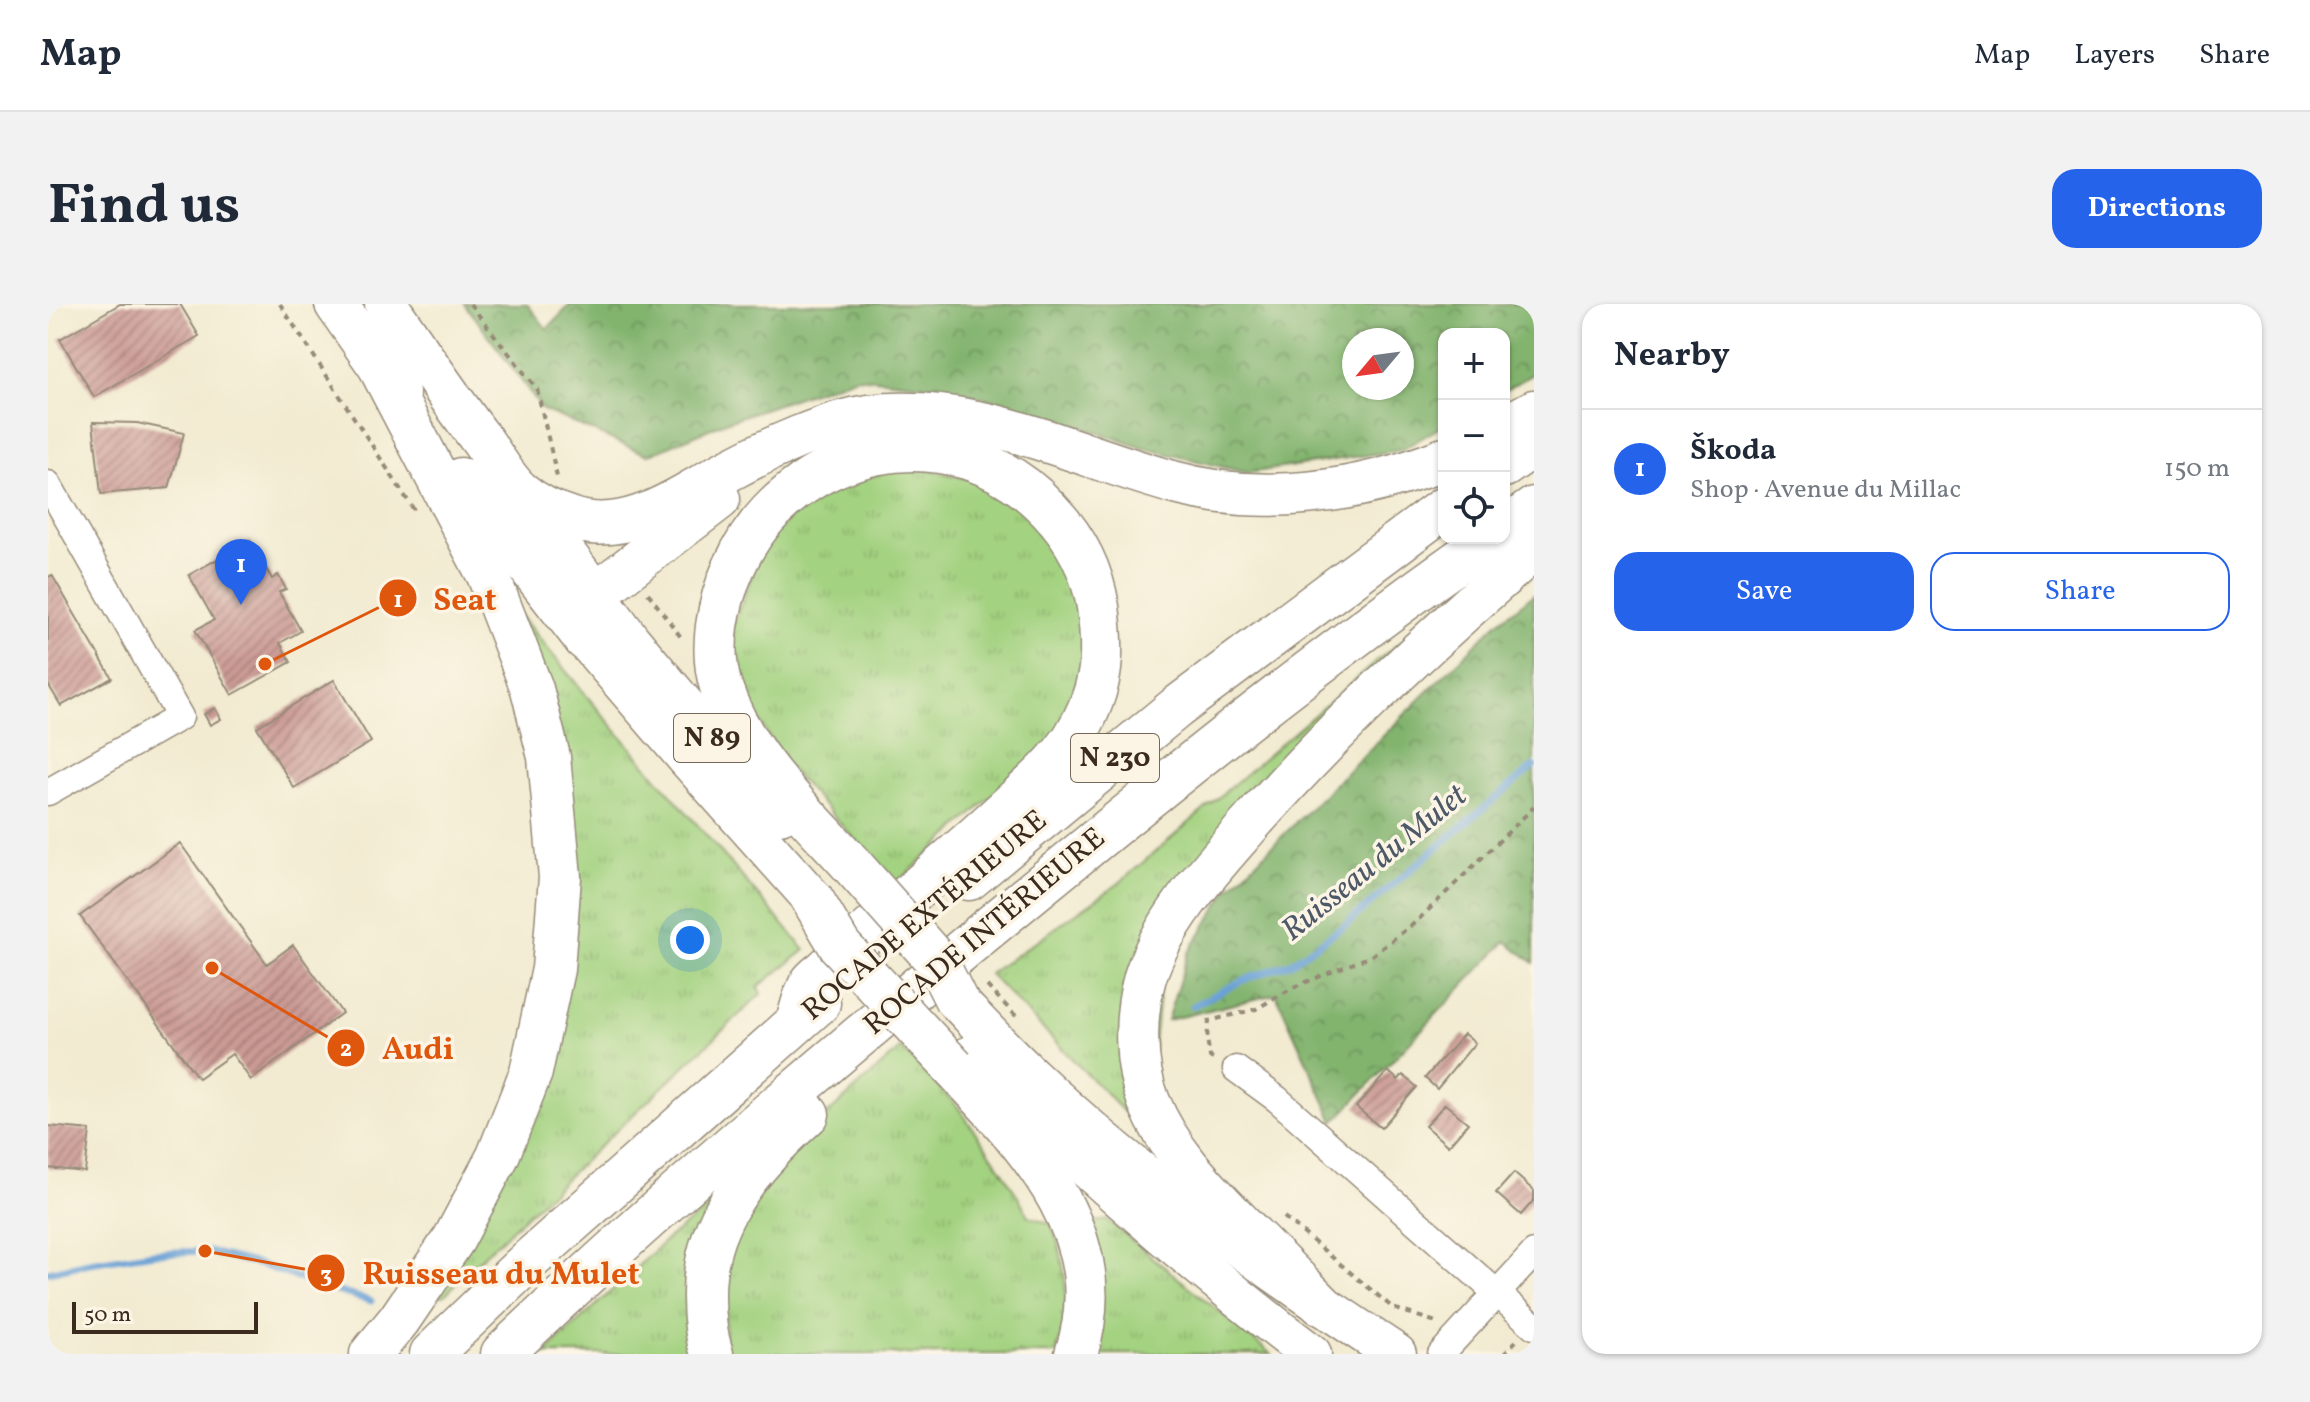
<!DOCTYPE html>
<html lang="en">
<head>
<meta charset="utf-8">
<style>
  :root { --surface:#fff; --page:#f2f2f3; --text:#1f2937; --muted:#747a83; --line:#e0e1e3; --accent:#2563eb }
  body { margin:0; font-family:Vollkorn,serif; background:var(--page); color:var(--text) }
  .controls { position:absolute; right:24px; top:24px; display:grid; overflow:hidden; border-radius:16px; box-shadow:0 2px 6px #0004 }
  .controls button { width:72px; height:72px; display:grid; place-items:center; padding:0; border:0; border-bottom:2px solid var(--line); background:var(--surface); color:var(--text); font:40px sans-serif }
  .compass { position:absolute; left:1294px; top:24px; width:72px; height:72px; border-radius:50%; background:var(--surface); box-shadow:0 2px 6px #0004; rotate:241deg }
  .scale { position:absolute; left:24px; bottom:20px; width:186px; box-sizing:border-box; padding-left:8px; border:4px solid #3b2a1e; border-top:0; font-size:22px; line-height:28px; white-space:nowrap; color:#3b2a1e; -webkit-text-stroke:6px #fcf5e5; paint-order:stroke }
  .you { position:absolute; left:642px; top:636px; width:28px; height:28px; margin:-20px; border:6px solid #fff; border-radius:50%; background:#1a73e8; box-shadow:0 0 0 12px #1a73e833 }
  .badge { display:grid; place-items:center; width:52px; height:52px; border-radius:50%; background:var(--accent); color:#fff; font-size:26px; font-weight:700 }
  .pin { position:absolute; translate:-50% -66px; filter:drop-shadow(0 2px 4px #0008) }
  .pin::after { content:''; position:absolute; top:42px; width:28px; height:24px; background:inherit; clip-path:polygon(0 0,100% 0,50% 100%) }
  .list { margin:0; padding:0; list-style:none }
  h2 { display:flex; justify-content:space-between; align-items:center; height:104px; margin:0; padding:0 32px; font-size:34px }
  h2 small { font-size:26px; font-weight:400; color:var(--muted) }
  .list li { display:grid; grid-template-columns:52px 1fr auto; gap:24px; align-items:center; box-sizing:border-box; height:120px; padding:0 32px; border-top:2px solid var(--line) }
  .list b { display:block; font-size:30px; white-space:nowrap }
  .list p { margin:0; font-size:26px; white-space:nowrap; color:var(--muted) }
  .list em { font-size:26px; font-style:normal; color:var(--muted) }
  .actions { display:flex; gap:16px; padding:24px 32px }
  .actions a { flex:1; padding:18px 0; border:2px solid var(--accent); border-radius:24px; text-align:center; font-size:28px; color:var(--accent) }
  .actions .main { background:var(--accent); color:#fff }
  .icon { flex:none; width:44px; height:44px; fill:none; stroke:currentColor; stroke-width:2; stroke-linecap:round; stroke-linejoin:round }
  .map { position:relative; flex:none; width:1486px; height:1050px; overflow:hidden; border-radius:24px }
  header { display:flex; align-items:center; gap:48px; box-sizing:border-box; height:112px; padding:0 40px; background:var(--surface); border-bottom:2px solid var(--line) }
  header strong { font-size:38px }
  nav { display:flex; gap:44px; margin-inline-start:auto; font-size:28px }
  .intro { display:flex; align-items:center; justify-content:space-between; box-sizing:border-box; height:192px; padding:0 48px }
  h1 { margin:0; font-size:56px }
  .button { padding:20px 36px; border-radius:24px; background:var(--accent); color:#fff; font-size:28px; font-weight:700 }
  main { display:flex; gap:48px; padding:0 48px }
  aside { flex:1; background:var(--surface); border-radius:24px; box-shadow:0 2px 6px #0004 }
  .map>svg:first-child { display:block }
</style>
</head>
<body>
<header>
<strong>Map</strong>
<nav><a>Map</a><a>Layers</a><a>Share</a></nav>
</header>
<div class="intro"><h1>Find us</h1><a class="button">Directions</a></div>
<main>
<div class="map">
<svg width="1486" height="1050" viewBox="0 0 1486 1050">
  <defs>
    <pattern id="grass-tufts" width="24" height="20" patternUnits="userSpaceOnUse" patternTransform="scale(2)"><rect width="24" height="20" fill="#a3d280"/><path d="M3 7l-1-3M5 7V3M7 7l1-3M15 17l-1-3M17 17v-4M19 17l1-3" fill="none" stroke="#8db46e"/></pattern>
    <pattern id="forest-crowns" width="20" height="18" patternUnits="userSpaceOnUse" patternTransform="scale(2)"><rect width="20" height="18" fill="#82b46e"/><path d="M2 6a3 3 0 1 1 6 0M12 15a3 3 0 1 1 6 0" fill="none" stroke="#6c935a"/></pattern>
    <pattern id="building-hatch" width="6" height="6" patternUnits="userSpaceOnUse" patternTransform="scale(2)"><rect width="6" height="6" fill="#cb9a94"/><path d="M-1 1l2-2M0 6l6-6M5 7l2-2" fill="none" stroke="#a67e78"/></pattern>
  </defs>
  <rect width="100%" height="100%" fill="#fcf5e5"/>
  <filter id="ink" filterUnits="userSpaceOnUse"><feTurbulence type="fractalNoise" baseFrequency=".0125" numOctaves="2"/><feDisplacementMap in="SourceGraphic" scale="16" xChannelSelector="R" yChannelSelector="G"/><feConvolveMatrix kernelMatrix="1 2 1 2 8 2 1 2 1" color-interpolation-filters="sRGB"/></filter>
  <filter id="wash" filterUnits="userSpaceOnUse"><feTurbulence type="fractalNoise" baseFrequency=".006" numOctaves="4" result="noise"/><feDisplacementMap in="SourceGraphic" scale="32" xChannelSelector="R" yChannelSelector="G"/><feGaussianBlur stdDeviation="1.8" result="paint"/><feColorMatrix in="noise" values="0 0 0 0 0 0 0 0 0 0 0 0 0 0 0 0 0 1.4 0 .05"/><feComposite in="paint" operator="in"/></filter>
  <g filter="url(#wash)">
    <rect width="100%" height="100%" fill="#f2ebd1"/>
    <g fill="url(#grass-tufts)" stroke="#6f7e4f" stroke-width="2">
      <path d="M 864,162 L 925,176 L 987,214 L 1016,258 L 1034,313 L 1034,360 L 1015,420 L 1001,440 L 848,580 L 739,462 L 699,396 L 699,381 L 678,356 L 682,329 L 717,237 L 778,181 Z"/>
      <path d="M 1398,306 L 1120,605 L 1097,826 L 1078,810 L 941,670 L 1070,580 L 1338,349 Z"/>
      <path d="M 471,310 L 536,389 L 757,646 L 710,683 L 713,690 L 428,959 L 396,992 L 391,992 L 510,691 Z"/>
      <path d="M 853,744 L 909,802 L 956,869 L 981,912 L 1003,920 C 1020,961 1023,1007 1008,1050 L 679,1050 L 677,1044 L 677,933 L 761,827 Z"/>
      <path d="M 663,901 L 646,1050 L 496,1050 L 618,936 Z"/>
      <path d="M 1059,916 L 1223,1050 L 1039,1050 L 1039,919 Z"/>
    </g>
    <g fill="url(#forest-crowns)" stroke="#5e6f46" stroke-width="2" fill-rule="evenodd">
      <path d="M 417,0 L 479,0 L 499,25 L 523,0 L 1486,0 L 1486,69 L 1456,87 L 1456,30 L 1396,30 L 1396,121 L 1353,146 L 1200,169 L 1095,144 L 968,101 L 881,81 L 809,73 L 680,117 L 600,151 L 495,106 ZM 1306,36 L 1354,36 L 1354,84 L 1306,84 Z"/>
      <path d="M 1486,290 L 1486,659 L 1458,637 L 1286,818 L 1228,690 L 1119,716 L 1140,650 L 1180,586 L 1450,318 Z"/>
    </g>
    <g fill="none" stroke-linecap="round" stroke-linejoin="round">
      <g stroke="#68a0d6" stroke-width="7">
        <path d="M 1145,702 L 1193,677 L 1243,659 L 1297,621 L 1486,462"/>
        <path d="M 0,968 L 41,959 L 106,949 L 157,947 L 214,961 L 274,983 L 323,997"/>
      </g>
    </g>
    <g id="blocks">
      <g fill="url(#building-hatch)">
        <path d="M 72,0 L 132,0 L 151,32 L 46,93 L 12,35 Z"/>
        <path d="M 45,118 L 89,119 L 136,129 L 121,184 L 53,190 Z"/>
        <path d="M 202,237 L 224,275 L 230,271 L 238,285 L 231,288 L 253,327 L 232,339 L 243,358 L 184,391 L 147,326 L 166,316 L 141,271 Z"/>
        <path d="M 4,271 L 64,374 L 13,402 L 0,380 L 0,273 Z"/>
        <path d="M 286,376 L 323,438 L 246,484 L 209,423 Z"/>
        <path d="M 167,404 L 173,415 L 162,421 L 156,410 Z"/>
        <path d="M 132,539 L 219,660 L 245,641 L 294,709 L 203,776 L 184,750 L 150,774 L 32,612 Z"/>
        <path d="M 1416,730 L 1427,739 L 1389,785 L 1377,774 Z"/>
        <path d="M 1340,767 L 1350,776 L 1355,771 L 1369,783 L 1333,824 L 1308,803 Z"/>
        <path d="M 1397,800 L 1420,819 L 1400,842 L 1377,822 Z"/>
        <path d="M 0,822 L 42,826 L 37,868 L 0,864 Z"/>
        <path d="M 1466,869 L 1486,887 L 1486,896 L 1473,911 L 1448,889 Z"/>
      </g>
    </g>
  </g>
  <g filter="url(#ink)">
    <use href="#blocks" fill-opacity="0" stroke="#968a78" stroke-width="2"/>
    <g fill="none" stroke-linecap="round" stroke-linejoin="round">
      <defs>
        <g id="minor">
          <path d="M 0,180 L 132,413 L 0,488"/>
          <path d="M 1188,765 L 1229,795 L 1486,1022"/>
          <path d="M 1393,1050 L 1486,949"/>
        </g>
        <g id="primary">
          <path d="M 471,187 L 582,336 L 663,433 L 732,510"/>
          <path d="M 537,335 L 639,454 L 763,593"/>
          <path d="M 908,696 C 933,722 958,749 985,774 C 1095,878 1221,967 1348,1050"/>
          <path d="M 920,753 C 1029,858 1142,959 1263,1050"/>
        </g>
        <g id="trunk">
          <path d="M 288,0 L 350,89"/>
          <path d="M 338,0 C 370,47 401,93 435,138 C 446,154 457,174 471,187 C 486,200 505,209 524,215 C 583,234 636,189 685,164 C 720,145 782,117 820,112 C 925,98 1026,151 1124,178 C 1213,203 1311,189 1396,155"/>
          <path d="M 1456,123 L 1486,107"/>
          <path d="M 1456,162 L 1486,141"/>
          <path d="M 413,175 L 537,335"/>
          <path d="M 1456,225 L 1486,204"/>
          <path d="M 537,335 C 536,317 537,305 547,290 L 671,195"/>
          <path d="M 921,575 L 1128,404 L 1396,204"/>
          <path d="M 749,718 C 753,706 756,689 763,679 C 766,674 774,669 778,665 C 790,654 802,643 814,633 C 862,590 911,548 959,504 C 982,483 1008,461 1025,435 C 1037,416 1047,393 1051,371 C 1055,349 1053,325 1050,303 C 1044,265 1027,233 1001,206 C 906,104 742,138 686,263 C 670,299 661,345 673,383 C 696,453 755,507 803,560"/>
          <path d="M 906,764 C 980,843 1067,932 1028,1050"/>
          <path d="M 1273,1000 C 1248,975 1222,949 1196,923 C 1159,885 1122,849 1101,798 C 1086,761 1086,712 1097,673 C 1114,619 1158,570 1195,528 C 1284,426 1384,334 1486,245"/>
          <path d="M 323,1050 L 351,1016 L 406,935 L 450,852 L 483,768 L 505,665 L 512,573 L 501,453 L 484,385 L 440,271 L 334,68"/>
          <path d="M 383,1050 L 479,958 L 771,699"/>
          <path d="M 454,1050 C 603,907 761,774 919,642 C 1090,501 1261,361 1443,234"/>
          <path d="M 664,1050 C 658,1032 656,1013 656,994 C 654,916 705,860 760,810"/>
        </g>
      </defs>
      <use href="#minor" stroke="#968a78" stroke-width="29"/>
      <use href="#primary" stroke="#968a78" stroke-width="43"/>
      <use href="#trunk" stroke="#968a78" stroke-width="45"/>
      <g stroke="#968a78" stroke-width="4" stroke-dasharray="6 6" stroke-linecap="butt">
        <path d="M 232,0 L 366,206"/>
        <path d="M 422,0 L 489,85 L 509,173"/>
        <path d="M 600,289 L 635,336"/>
        <path d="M 1165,755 L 1162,753 L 1159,735 L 1161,717 L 1208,705 L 1246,683 L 1323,652 L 1368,618 L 1486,503"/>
        <path d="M 1236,913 L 1345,1004 L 1388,1018"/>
        <path d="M 1456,1050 L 1468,1037"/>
      </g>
      <use href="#minor" stroke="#fff" stroke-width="26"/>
      <use href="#primary" stroke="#fff" stroke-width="40"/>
      <use href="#trunk" stroke="#fff" stroke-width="42"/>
      <defs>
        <g id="trunk-bridge">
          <path d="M 803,560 L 888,656 L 908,696"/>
          <path d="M 763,593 L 792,642 L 906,764"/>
        </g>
      </defs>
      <use href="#trunk-bridge" stroke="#968a78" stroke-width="45" stroke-linecap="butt"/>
      <path stroke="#968a78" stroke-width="4" stroke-dasharray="6 6" stroke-linecap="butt" d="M 939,682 L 968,712"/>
      <use href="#trunk-bridge" stroke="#fff" stroke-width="42"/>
    </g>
  </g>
  <g text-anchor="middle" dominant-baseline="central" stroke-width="7" stroke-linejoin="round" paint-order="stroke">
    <g fill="#fcf5e5" stroke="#75675a" stroke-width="2">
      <rect x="626" y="410" width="76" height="48" rx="6"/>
      <rect x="1023" y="430" width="88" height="48" rx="6"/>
    </g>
    <g font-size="28" font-weight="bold" fill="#3b2a1e">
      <text x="664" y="434">N 89</text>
      <text x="1067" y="454">N 230</text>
    </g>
    <g font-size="30" fill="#3b2a1e" stroke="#fcf5e5">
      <text transform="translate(877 612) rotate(-40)">ROCADE EXTÉRIEURE</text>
      <text transform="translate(937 628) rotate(-40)">ROCADE INTÉRIEURE</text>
    </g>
    <g font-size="32" font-style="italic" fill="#4d5968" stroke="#fcf5e5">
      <text transform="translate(1327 560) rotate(-39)">Ruisseau du Mulet</text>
    </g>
  </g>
  <path fill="none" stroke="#df570d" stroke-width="3" d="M217 360L350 294M164 664L298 744M157 947L278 969"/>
  <g fill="#df570d" stroke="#fcf5e5" stroke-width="3">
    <circle cx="217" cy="360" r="8"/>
    <circle cx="164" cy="664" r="8"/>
    <circle cx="157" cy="947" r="8"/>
    <circle cx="350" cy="294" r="20"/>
    <circle cx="298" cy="744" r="20"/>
    <circle cx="278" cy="969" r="20"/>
  </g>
  <g font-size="24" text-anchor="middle" font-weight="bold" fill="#fff">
    <text x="350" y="303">1</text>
    <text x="298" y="752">2</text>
    <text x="278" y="978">3</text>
  </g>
  <g font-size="32" text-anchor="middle" font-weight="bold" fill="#df570d" stroke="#fcf5e5" stroke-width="7" stroke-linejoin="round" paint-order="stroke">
    <text x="417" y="306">Seat</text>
    <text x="370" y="755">Audi</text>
    <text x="453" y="980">Ruisseau du Mulet</text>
  </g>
</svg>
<div class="controls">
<button>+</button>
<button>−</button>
<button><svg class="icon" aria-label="locate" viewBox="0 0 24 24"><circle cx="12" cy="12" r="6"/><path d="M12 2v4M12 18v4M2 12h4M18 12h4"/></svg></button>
</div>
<svg class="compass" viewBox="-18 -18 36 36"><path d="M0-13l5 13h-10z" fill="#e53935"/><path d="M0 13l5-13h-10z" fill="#747a83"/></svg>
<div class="scale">50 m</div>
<div class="you"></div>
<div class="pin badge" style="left:193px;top:301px">1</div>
</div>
<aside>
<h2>Nearby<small></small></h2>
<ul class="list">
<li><span class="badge">1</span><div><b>Škoda</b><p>Shop · Avenue du Millac</p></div><em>150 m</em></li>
</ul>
<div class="actions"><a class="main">Save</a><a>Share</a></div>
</aside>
</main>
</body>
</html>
